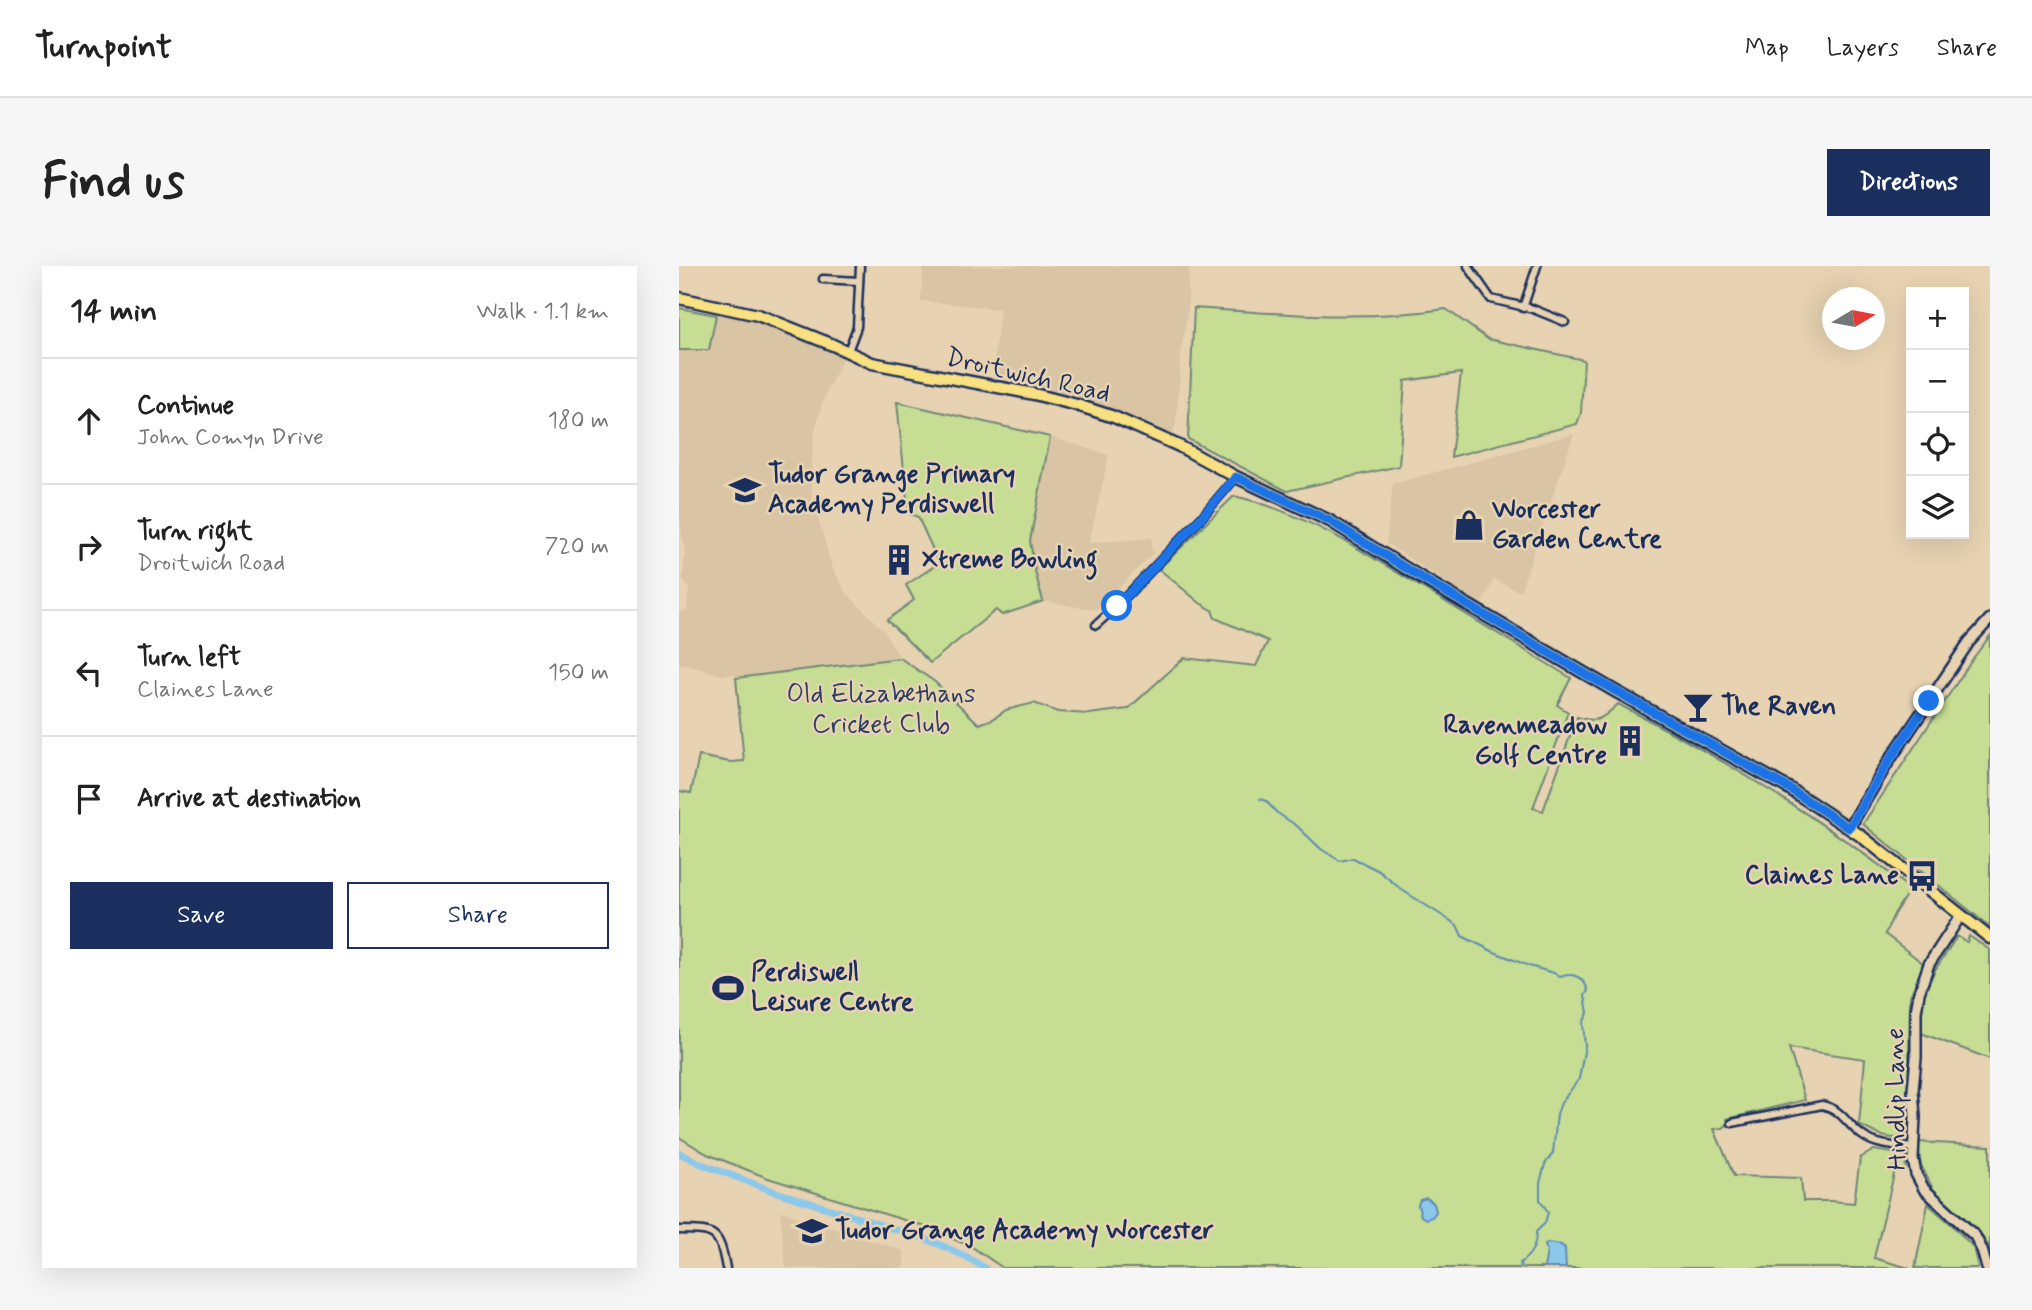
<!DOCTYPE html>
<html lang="en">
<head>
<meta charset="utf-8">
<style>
  :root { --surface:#fff; --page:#f6f6f6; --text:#222; --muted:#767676; --line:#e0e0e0; --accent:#1b2f5e }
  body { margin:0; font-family:Mynerve,sans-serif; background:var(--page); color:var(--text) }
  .controls { position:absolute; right:21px; top:21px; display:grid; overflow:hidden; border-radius:0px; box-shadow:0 7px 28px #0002 }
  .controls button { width:63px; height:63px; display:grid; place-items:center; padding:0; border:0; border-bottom:2px solid var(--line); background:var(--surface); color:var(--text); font:35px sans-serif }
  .compass { position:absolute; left:1143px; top:21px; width:63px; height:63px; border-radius:50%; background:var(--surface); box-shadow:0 7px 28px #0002; rotate:80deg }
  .stop { position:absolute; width:21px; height:21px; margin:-16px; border:5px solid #1a73e8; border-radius:50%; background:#fff }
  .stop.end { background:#1a73e8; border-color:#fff; box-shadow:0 2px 7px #0008 }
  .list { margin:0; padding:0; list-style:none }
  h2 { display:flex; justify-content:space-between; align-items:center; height:91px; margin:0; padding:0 28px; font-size:30px }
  h2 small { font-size:23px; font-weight:400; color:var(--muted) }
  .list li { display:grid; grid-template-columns:46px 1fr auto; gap:21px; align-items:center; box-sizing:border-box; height:126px; padding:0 28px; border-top:2px solid var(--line) }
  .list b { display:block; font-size:26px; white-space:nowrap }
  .list p { margin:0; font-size:23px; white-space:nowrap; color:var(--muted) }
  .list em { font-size:23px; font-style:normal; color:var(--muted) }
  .actions { display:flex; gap:14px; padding:21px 28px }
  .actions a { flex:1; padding:16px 0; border:2px solid var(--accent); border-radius:0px; text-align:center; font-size:24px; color:var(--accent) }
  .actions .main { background:var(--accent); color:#fff }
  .icon { flex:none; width:38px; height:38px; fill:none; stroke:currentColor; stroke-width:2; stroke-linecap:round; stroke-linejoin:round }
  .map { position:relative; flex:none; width:1311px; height:1002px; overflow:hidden; border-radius:0px }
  header { display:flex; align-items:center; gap:42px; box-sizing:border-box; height:98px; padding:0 35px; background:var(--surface); border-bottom:2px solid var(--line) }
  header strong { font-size:33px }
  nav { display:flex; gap:38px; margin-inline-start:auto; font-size:24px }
  .intro { display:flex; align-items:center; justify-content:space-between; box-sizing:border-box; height:168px; padding:0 42px }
  h1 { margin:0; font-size:49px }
  .button { padding:18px 32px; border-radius:0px; background:var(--accent); color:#fff; font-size:24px; font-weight:700 }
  main { display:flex; gap:42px; padding:0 42px }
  aside { flex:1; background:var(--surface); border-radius:0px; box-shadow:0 7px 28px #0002 }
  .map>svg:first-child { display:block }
</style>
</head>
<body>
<header>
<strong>Turnpoint</strong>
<nav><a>Map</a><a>Layers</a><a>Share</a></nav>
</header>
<div class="intro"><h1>Find us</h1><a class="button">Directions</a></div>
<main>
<aside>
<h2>14 min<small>Walk · 1.1 km</small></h2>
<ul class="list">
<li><svg class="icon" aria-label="ahead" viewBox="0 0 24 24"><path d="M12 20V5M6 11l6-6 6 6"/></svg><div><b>Continue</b><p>John Comyn Drive</p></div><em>180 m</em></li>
<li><svg class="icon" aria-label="right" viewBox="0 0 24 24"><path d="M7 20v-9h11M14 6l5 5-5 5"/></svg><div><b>Turn right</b><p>Droitwich Road</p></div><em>720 m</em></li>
<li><svg class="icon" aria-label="left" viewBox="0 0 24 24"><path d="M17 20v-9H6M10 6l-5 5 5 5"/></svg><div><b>Turn left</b><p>Claines Lane</p></div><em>150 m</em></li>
<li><svg class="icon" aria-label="arrive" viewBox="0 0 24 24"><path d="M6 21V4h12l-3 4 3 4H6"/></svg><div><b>Arrive at destination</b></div></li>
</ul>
<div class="actions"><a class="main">Save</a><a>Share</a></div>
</aside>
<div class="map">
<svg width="1311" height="1002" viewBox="0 0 1311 1002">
  <rect width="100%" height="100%" fill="#e7d3b1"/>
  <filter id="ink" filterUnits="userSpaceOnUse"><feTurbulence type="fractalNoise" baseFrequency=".0143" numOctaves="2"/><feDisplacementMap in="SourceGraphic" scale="14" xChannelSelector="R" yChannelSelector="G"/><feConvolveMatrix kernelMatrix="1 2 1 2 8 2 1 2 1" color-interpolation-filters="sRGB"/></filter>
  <g filter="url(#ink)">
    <g fill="#d9c4a3">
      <path d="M 244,0 L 510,0 L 509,43 L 503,78 L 497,157 L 493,169 L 469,157 L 396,130 L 313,110 L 321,43 L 242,35 Z"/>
      <path d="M 37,49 L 69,54 L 141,80 L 164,91 L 143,137 L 135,169 L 132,205 L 133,243 L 140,255 L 153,301 L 166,325 L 205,365 L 221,392 L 57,412 L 54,408 L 43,409 L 0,397 L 0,347 L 8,344 L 10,323 L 4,313 L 6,286 L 0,251 L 0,84 L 30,84 Z"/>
      <path d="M 895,168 L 841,326 L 815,313 L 802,339 L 707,277 L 714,218 Z"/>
      <path d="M 371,171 L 430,189 L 410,277 L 473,272 L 472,282 L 475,286 L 420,342 L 416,344 L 364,335 L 356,305 L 351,275 Z"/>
      <path d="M 101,945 L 225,985 L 225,1002 L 107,1002 Z"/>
    </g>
    <g fill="#c6dd93" stroke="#708678" stroke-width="2">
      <path d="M 0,42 L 37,49 L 30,84 L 0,84 Z"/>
      <path d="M 515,42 C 600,48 683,55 767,43 L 809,73 L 905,94 L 902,147 L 898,158 L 772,191 L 782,107 L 726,115 L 720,200 L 608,225 L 509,173 Z"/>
      <path d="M 218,136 L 371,171 L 351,275 L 356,305 L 364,335 L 323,349 L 317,344 L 251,397 L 208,354 L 235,334 L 227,319 L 260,297 L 239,251 L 231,248 L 229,243 Z"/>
      <path d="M 555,230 C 595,239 631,256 668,276 L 892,412 L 878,439 L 889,446 L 854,542 L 864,545 L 898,451 C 919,458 924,452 939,438 C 1041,491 1141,551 1231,623 L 1215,648 L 1206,668 L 1245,698 L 1231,730 L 1229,866 C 1216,880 1194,866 1180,859 L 1186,793 L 1110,782 L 1126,834 L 1048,853 L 1049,858 L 1044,862 L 1035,863 L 1055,910 L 1122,912 L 1124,935 L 1151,935 L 1175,937 L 1181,892 L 1195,884 L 1226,889 L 1227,904 L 1216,904 L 1195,992 L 1230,1002 L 324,1002 L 293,981 L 241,959 L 89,912 L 28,888 L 0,871 L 0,525 L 12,527 L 20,490 L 51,496 L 65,495 L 57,412 L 221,392 L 256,416 L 300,458 L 314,453 L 327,444 L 355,437 L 379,446 L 410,448 L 449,443 L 505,392 L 577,400 L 589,375 L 536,352 L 533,344 L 521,337 L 480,303 Z"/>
      <path d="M 1311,370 L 1311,661 L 1184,558 L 1295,391 Z"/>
      <path d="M 1278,670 L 1288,676 L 1290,670 L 1311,684 L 1311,793 L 1242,767 L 1244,730 L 1256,704 Z"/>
      <path d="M 1238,876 L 1311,880 L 1311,992 L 1309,979 L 1289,955 L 1257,929 L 1242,899 Z"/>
      <path d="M 1249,938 L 1272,958 L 1294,981 L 1299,1002 L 1236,1002 Z"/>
    </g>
    <g fill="#8cc8ec" stroke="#5f8bb3" stroke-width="2">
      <path d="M 747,932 C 754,935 756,938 757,946 L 753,951 L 747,953 L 742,950 L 739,939 L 741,934 Z"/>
      <path d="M 869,977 L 882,979 L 886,982 L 887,1002 L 865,1002 L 868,985 L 866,979 Z"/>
    </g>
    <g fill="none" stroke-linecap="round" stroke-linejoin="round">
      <path stroke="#5f8bb3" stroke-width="2" d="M 581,533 L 587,535 L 597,546 L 618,560 L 642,583 L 661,595 L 674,592 L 700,605 L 723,624 L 778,659 L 783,670 L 813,685 L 850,700 L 875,707 L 881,711 C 895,706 905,711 909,725 L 906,729 L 909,747 L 904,757 L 906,780 L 900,813 L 882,837 L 878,848 L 874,887 L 866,898 L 861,917 L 861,934 L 869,946 L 866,957 L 857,966 C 857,981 852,989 841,997 L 842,1002"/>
      <path stroke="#8cc8ec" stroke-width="7" d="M 0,887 L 25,899 L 94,925 L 250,974 L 286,990 L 306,1002"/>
      <defs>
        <g id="street">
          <path d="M 789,0 L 812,33 L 854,43 L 886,56"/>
          <path d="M 144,13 L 180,15"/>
          <path d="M 844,42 L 858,0"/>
          <path d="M 169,85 L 178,61 L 181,0"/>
          <path d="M 417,359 L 438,340 L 522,252 L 557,211"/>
          <path d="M 1053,857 L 1143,839 C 1163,843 1168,859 1184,870 C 1198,880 1217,880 1234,882"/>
          <path d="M 0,964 C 37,964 40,965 47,1002"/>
        </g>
        <g id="secondary">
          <path d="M 1170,562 L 1210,495 L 1290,376 L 1311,353"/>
          <path d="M 1282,649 L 1250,698 L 1240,727 L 1237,746 L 1237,792 L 1234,824 L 1236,851 L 1234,893 L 1237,908 L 1245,923 L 1296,970 L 1303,984 L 1308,1002"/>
        </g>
        <path id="primary" d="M 0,32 L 79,49 L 154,79 L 193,97 L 355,128 L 398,139 L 435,151 L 500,180 L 557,211 L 651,255 L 741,311 L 934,424 L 1111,523 L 1182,570 L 1311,672"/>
      </defs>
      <use href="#street" stroke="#1b2f5e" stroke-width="11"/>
      <use href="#secondary" stroke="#1b2f5e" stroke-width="14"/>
      <use href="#primary" stroke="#1b2f5e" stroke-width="15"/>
      <use href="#street" stroke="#e7d3b1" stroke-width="6"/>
      <use href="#secondary" stroke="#e7d3b1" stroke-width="9"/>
      <use href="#primary" stroke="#f9e181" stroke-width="10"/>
    </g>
  </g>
  <g fill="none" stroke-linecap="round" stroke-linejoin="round" filter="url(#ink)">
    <path stroke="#1a73e8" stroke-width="9" d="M 438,340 L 522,252 L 557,211 L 651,255 L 741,311 L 910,410 L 1111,523 L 1170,562 L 1210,495 L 1250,435"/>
  </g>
  <defs>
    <symbol id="school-bare" viewBox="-9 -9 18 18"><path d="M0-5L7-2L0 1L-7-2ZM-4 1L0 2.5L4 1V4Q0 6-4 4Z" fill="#1b2f5e" stroke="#e7d3b1" stroke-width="2.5" paint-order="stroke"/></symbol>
    <symbol id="shop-bare" viewBox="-9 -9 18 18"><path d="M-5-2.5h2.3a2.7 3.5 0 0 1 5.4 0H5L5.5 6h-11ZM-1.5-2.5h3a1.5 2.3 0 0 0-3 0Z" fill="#1b2f5e" stroke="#e7d3b1" stroke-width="2.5" paint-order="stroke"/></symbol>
    <symbol id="building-bare" viewBox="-9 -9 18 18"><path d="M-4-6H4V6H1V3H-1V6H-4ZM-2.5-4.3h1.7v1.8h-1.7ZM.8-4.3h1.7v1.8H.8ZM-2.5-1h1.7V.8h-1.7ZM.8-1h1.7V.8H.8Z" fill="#1b2f5e" stroke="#e7d3b1" stroke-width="2.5" paint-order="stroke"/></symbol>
    <symbol id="bar-bare" viewBox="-9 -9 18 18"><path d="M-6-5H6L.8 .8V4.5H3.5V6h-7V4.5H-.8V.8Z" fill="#1b2f5e" stroke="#e7d3b1" stroke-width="2.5" paint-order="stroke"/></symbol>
    <symbol id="bus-bare" viewBox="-9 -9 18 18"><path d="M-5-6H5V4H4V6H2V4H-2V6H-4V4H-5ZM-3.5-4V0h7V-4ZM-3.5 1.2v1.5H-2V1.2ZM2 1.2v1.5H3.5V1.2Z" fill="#1b2f5e" stroke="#e7d3b1" stroke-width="2.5" paint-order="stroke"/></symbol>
    <symbol id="stadium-bare" viewBox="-9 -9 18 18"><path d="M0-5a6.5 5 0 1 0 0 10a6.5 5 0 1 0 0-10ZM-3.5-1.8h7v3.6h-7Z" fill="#1b2f5e" stroke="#e7d3b1" stroke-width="2.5" paint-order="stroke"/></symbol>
  </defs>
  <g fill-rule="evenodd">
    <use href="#school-bare" x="44" y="202" width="44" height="44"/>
    <use href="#shop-bare" x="768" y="237" width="44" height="44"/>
    <use href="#building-bare" x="198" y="272" width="44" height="44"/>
    <use href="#bar-bare" x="997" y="419" width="44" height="44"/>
    <use href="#building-bare" x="929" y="453" width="44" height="44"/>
    <use href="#bus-bare" x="1221" y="588" width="44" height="44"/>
    <use href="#stadium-bare" x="27" y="700" width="44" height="44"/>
    <use href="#school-bare" x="111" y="943" width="44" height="44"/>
  </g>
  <g text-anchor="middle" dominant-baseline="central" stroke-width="5" stroke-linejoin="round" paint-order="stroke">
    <g font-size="26" fill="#1b2f5e" stroke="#e7d3b1">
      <text transform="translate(349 110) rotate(13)">Droitwich Road</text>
      <text transform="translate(1218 833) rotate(-91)">Hindlip Lane</text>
    </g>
    <g font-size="26" font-weight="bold" fill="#1b2f5e" stroke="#e7d3b1" text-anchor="start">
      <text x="89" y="209">Tudor Grange Primary<tspan x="89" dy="30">Academy Perdiswell</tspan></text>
      <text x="813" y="244">Worcester<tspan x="813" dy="30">Garden Centre</tspan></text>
      <text x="243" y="294">Xtreme Bowling</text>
      <text x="1042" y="441">The Raven</text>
      <text x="928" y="460" text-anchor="end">Ravenmeadow<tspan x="928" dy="30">Golf Centre</tspan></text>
      <text x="1220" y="610" text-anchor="end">Claines Lane</text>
      <text x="72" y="707">Perdiswell<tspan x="72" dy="30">Leisure Centre</tspan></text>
      <text x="156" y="965">Tudor Grange Academy Worcester</text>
    </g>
    <g font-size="26" fill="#2c4063" stroke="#e7d3b1">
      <text x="202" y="429">Old Elizabethans<tspan x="202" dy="30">Cricket Club</tspan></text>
    </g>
  </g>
</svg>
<div class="controls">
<button>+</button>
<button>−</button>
<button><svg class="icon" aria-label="locate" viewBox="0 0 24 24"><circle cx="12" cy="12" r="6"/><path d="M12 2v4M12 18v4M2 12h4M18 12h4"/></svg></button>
<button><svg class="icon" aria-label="layers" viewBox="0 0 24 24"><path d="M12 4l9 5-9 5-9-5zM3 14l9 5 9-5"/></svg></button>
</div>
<svg class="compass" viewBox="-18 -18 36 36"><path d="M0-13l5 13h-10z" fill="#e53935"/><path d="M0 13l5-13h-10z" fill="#767676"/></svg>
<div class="stop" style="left:438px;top:340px"></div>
<div class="stop end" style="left:1250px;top:435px"></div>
</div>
</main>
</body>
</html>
